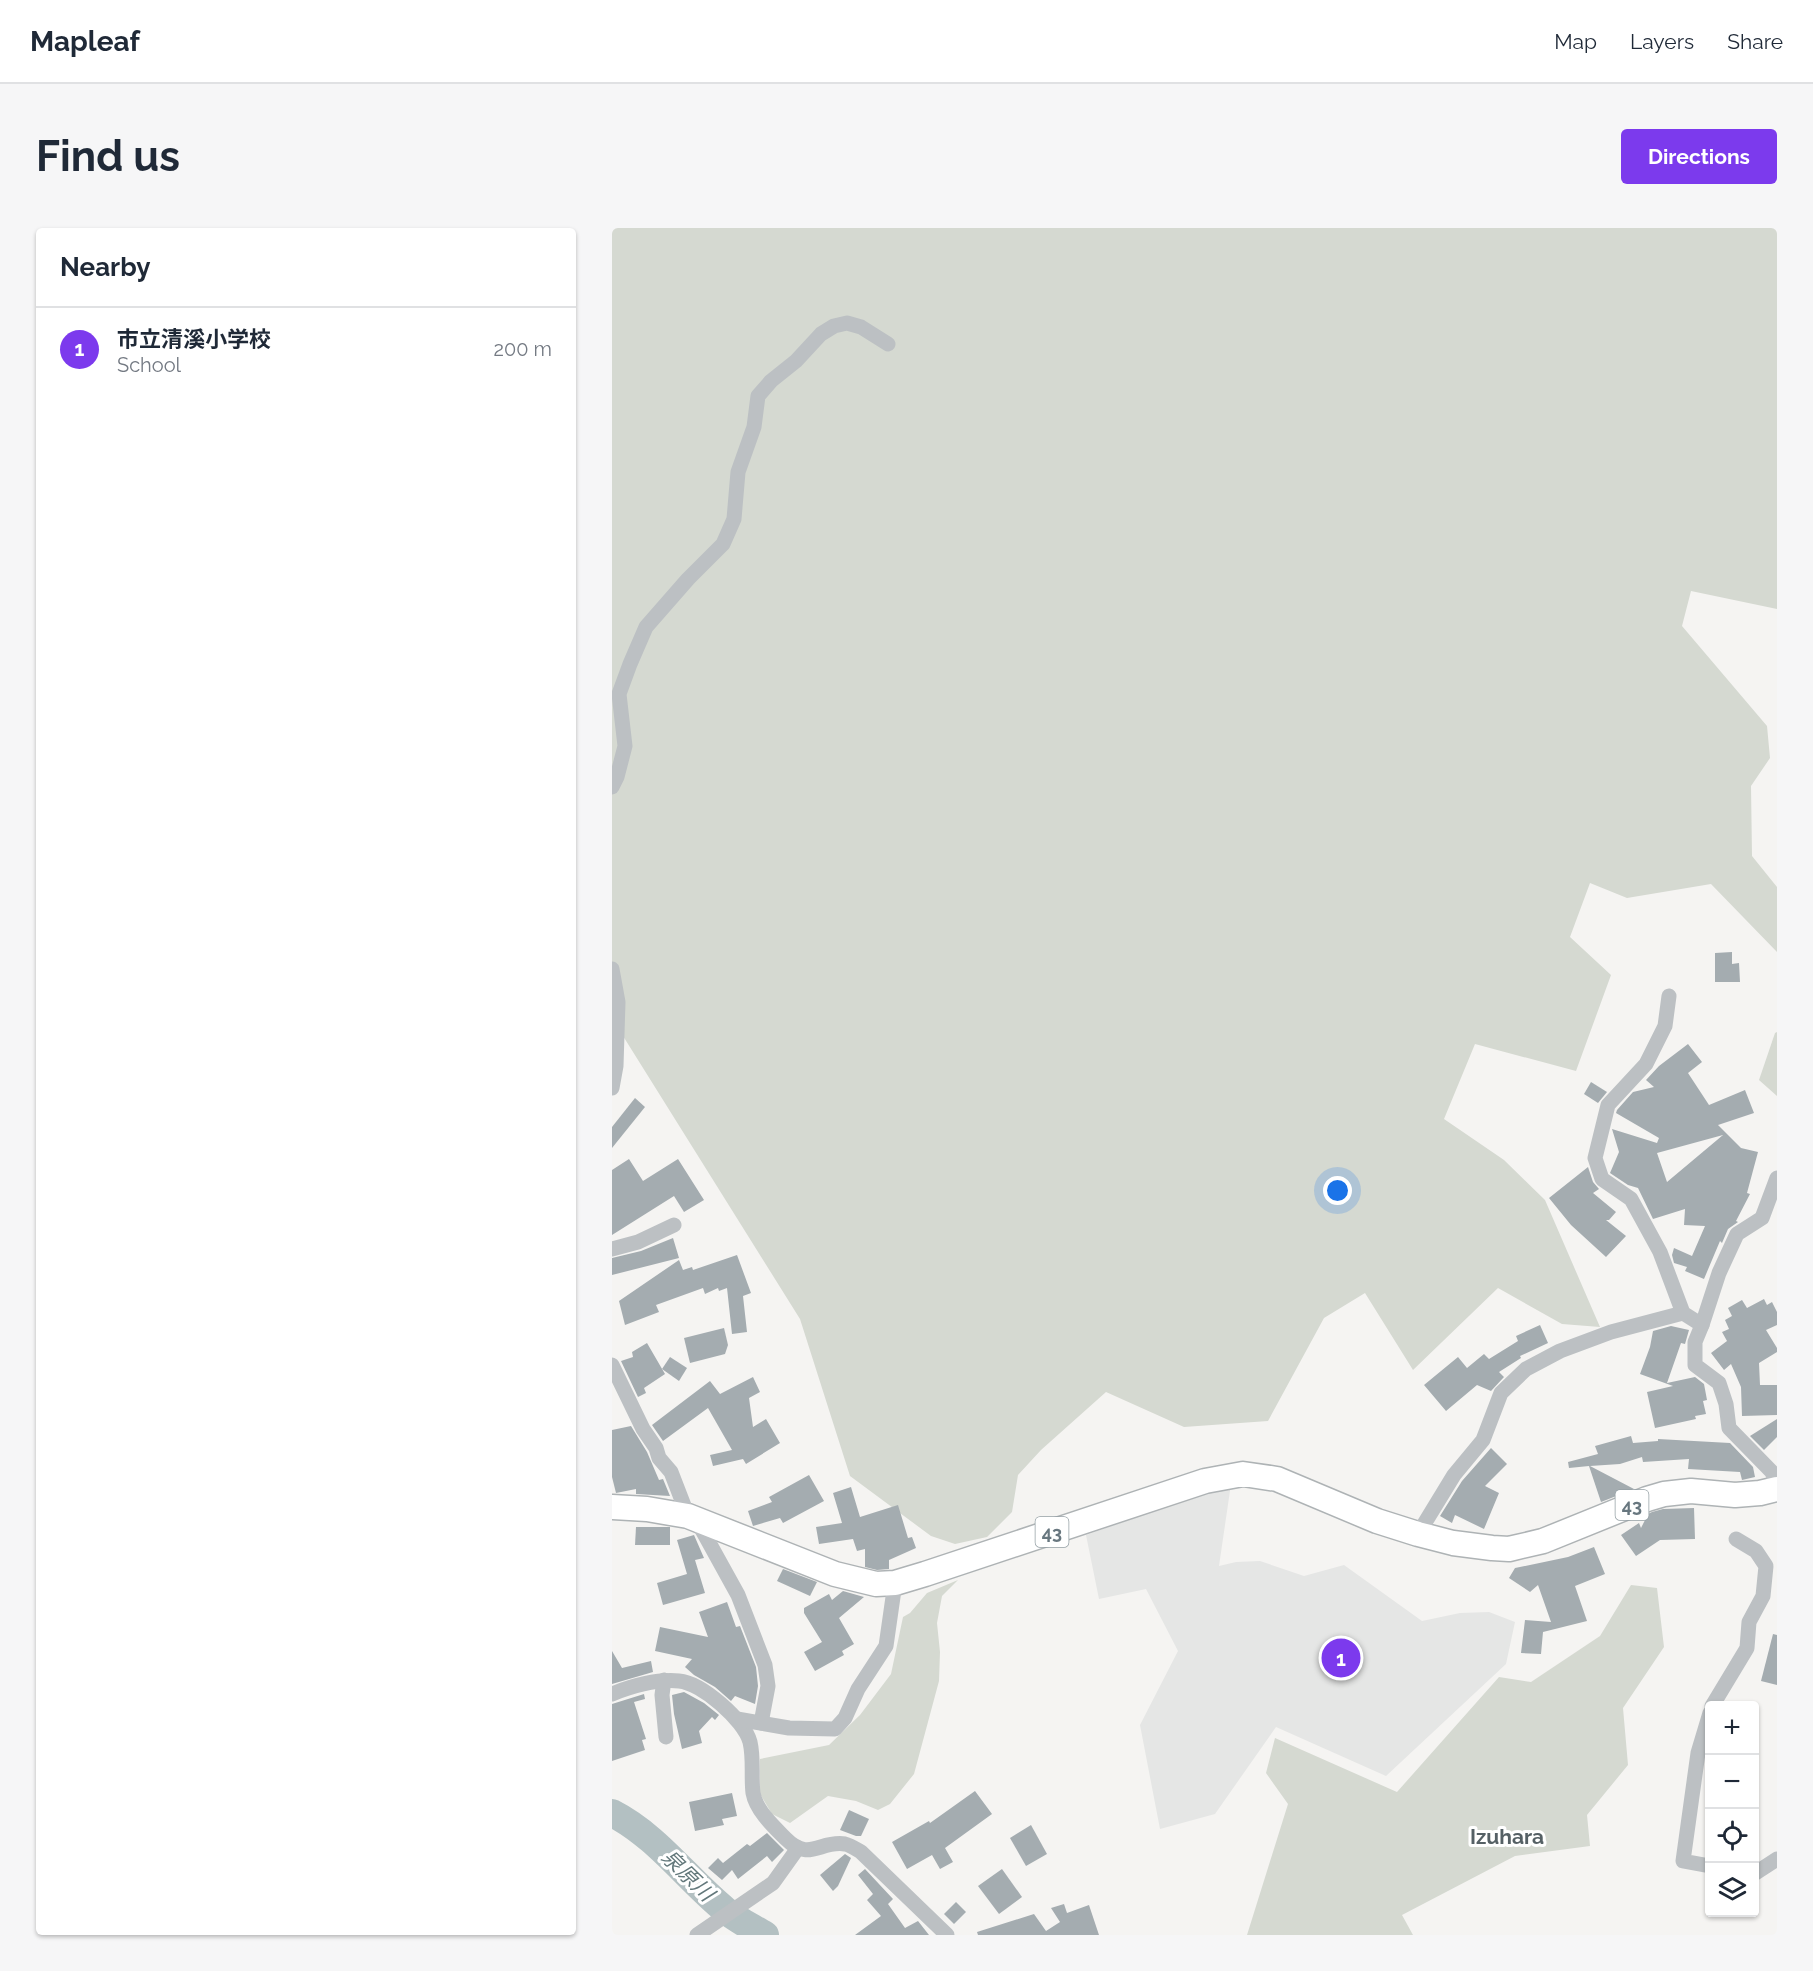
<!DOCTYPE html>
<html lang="en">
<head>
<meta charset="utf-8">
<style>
  :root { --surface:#fff; --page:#f6f6f7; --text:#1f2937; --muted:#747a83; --line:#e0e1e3; --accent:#7c3aed }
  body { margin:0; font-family:Raleway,"Noto Sans JP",sans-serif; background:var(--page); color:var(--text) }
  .controls { position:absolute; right:18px; bottom:18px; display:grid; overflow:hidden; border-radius:6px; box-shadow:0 2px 4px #0004 }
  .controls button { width:54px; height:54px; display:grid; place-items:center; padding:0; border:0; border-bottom:2px solid var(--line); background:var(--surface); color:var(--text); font:30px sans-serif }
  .you { position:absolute; left:726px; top:963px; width:21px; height:21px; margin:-15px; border:4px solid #fff; border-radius:50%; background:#1a73e8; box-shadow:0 0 0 9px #1a73e833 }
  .badge { display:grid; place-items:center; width:39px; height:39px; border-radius:50%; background:var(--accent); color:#fff; font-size:20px; font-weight:700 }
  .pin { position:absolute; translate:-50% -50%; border:3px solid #fff; box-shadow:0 2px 6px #0006 }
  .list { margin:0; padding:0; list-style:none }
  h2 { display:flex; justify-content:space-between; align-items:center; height:78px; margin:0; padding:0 24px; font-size:26px }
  h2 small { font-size:20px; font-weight:400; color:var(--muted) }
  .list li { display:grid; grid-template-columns:39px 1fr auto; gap:18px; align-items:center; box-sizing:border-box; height:84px; padding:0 24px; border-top:2px solid var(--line) }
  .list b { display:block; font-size:22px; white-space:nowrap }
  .list p { margin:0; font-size:20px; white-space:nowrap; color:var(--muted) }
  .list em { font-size:20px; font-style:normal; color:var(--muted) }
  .icon { flex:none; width:33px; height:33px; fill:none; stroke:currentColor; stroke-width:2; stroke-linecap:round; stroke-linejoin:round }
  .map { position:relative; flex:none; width:1165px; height:1707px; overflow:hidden; border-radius:6px }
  header { display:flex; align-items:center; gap:36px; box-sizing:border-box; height:84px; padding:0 30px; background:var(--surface); border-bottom:2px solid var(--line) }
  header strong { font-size:28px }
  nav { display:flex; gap:33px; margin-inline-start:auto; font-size:21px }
  .intro { display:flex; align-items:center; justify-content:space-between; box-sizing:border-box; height:144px; padding:0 36px }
  h1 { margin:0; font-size:42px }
  .button { padding:15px 27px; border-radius:6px; background:var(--accent); color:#fff; font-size:21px; font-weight:700 }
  main { display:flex; gap:36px; padding:0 36px }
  aside { flex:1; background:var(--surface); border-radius:6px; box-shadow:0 2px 4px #0004 }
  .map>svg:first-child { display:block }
</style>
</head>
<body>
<header>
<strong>Mapleaf</strong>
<nav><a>Map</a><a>Layers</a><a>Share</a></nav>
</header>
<div class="intro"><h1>Find us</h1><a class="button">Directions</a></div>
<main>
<aside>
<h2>Nearby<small></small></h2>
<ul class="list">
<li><span class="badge">1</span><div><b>市立清溪小学校</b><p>School</p></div><em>200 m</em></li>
</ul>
</aside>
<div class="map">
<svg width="1165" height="1707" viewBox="0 0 1165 1707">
  <rect width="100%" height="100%" fill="#f5f4f2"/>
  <path fill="#e5e6e5" d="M 619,1256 L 607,1338 L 624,1334 L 648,1333 L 692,1348 L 732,1337 L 810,1393 L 848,1385 L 877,1384 L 903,1394 L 894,1436 L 774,1548 L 664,1499 L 603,1586 L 548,1601 L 528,1497 L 566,1423 L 534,1361 L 487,1371 L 474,1307 Z"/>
  <g fill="#d5d9d1">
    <path d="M 0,0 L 1165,0 L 1165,381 L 1079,363 L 1070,398 L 1155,498 L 1158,530 L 1139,558 L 1140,628 L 1165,659 L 1165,724 L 1099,656 L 1015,670 L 978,655 L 958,709 L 999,747 L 964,843 L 863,816 L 832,891 L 892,932 L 933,972 L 988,1099 L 950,1096 L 886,1060 L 801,1142 L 753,1065 L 712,1090 L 656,1193 L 572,1199 L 494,1164 L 429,1222 L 406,1247 L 400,1284 L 375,1309 L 343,1316 L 319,1308 L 238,1248 L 188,1091 L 11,808 L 0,816 Z"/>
    <path d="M 1165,804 L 1165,868 L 1147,852 L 1163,805 Z"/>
    <path d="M 346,1352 L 330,1368 L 325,1395 L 328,1424 L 327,1453 L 302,1546 L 278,1576 L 266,1582 L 244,1573 L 216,1568 L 178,1595 L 160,1586 L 148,1566 L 148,1531 L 217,1517 L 248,1487 L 279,1446 L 291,1389 L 298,1385 L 315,1365 Z"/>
    <path d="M 1019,1357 L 1045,1360 L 1052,1419 L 1011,1480 L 1016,1537 L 975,1587 L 978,1618 L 903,1628 L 790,1687 L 801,1707 L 635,1707 L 676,1576 L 654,1545 L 663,1510 L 785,1564 L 887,1449 L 919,1454 L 988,1408 Z"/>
  </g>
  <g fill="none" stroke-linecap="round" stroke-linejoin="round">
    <path stroke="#b3c0c2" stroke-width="28" d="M 0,1585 C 45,1608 75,1651 113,1682 C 125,1692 140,1699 153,1707"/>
  </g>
  <g fill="#a4acb0" fill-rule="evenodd">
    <path d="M 1120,724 L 1120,736 L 1127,735 L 1128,754 L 1103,754 L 1103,725 Z"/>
    <path d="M 1076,816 L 1090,834 L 1076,845 L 1097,877 L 1133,862 L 1142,885 L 1106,897 L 1129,920 L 1146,924 L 1135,965 L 1138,966 L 1124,993 L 1126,994 L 1116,1001 L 1110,1015 L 1108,1013 L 1092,1051 L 1073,1043 L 1075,1039 L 1062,1035 L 1060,1027 L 1062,1020 L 1080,1028 L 1093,998 L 1072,997 L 1073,981 L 1041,991 L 1026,960 L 1016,957 L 998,945 L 1007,924 L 1000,901 L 1045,915 L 1047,910 L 1004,885 L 1005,882 L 1021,864 L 1042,859 L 1034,852 L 1047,838 ZM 1111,907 L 1055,954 L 1045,925 Z"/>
    <path d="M 979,854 L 995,864 L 986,875 L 972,866 Z"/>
    <path d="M 23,870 L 33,879 L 0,920 L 0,899 Z"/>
    <path d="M 17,931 L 31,953 L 66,931 L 92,972 L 72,984 L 62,968 L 0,1007 L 0,942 Z"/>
    <path d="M 976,939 L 981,954 L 987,961 L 981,965 L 1004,984 L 997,992 L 994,992 L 1014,1008 L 994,1029 L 959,997 L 937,970 Z"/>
    <path d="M 61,1010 L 67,1030 L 0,1047 L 0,1030 L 29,1023 Z"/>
    <path d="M 125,1027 L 139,1065 L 131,1068 L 135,1104 L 120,1106 L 115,1060 L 107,1063 L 106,1060 L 93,1066 L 91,1060 L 44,1077 L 47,1084 L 13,1097 L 7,1073 L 67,1032 L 71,1042 L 80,1039 L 81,1042 Z"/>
    <path d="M 1152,1071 L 1155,1077 L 1160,1074 L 1165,1084 L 1165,1097 L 1154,1102 L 1165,1120 L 1165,1124 L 1147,1135 L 1148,1157 L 1165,1157 L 1165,1187 L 1130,1188 L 1129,1159 L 1119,1136 L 1112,1142 L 1099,1125 L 1115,1113 L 1110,1104 L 1117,1101 L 1113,1092 L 1120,1088 L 1116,1080 L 1130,1072 L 1135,1080 Z"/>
    <path d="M 928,1097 L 936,1115 L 908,1128 L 909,1130 L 887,1144 L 892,1149 L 879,1163 L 865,1157 L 834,1183 L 812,1157 L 846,1129 L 855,1140 L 872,1126 L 877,1131 L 906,1113 L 904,1108 Z"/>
    <path d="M 1059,1098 L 1077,1102 L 1073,1116 L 1069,1115 L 1055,1155 L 1083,1149 L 1092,1156 L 1095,1172 L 1091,1173 L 1094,1186 L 1083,1188 L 1084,1191 L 1043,1200 L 1035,1164 L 1061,1158 L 1028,1146 L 1038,1119 L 1041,1103 Z"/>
    <path d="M 112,1100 L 116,1117 L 113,1126 L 78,1135 L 72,1110 Z"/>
    <path d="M 35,1115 L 53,1146 L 32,1160 L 34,1165 L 26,1169 L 9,1133 L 21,1129 L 20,1124 Z"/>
    <path d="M 58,1129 L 75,1140 L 67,1153 L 50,1141 Z"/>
    <path d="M 141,1149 L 148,1164 L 137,1170 L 141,1199 L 154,1191 L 168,1215 L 134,1236 L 131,1231 L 101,1238 L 98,1227 L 120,1222 L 96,1180 L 51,1213 L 40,1197 L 98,1153 L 108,1166 Z"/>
    <path d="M 1165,1191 L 1165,1209 L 1152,1222 L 1138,1208 Z"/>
    <path d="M 19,1198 L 35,1224 L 47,1252 L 51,1251 L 58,1268 L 24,1266 L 24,1261 L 4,1265 L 0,1249 L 0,1202 Z"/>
    <path d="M 1019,1208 L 1021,1215 L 1046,1213 L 1046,1211 L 1118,1215 L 1141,1239 L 1143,1249 L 1130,1252 L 1128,1244 L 1076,1241 L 1077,1231 L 1031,1234 L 1030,1229 L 1008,1236 L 978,1238 L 1022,1261 L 989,1274 L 977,1238 L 957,1240 L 956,1234 L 986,1226 L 983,1218 Z"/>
    <path d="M 879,1220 L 895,1236 L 873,1258 L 887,1265 L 872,1301 L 843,1287 L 840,1295 L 828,1288 L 850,1253 Z"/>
    <path d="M 197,1247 L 212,1273 L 171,1295 L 168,1290 L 141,1298 L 136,1283 L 160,1274 L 157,1269 Z"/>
    <path d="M 239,1259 L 248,1289 L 286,1277 L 296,1310 L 300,1309 L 304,1320 L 277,1332 L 277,1341 L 265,1342 L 253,1339 L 253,1321 L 245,1323 L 241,1311 L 207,1316 L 204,1299 L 230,1295 L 221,1265 Z"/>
    <path d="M 1082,1280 L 1083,1311 L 1048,1312 L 1024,1328 L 1009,1307 L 1027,1295 L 1029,1300 L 1036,1286 L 1040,1284 L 1051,1281 Z"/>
    <path d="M 24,1299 L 58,1299 L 58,1317 L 23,1317 Z"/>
    <path d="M 82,1307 L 92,1330 L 83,1332 L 93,1365 L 51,1377 L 45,1355 L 75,1346 L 65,1312 Z"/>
    <path d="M 982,1319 L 993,1346 L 963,1358 L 975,1393 L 931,1404 L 929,1426 L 909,1425 L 913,1392 L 939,1394 L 926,1357 L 918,1364 L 897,1350 L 903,1340 L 956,1329 Z"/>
    <path d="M 171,1341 L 205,1354 L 198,1368 L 165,1353 Z"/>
    <path d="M 231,1363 L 252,1369 L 227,1390 L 242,1416 L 230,1423 L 232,1427 L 203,1443 L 192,1424 L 210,1414 L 192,1385 L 192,1380 L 217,1366 L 220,1372 Z"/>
    <path d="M 115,1374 L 124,1399 L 128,1398 L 144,1439 L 146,1458 L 143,1476 L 123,1468 L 119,1473 L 103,1459 L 82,1447 L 73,1439 L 80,1431 L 43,1423 L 48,1399 L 96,1409 L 87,1384 Z"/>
    <path d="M 1161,1406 L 1165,1407 L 1165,1457 L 1149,1453 Z"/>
    <path d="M 0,1423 L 10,1440 L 39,1433 L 41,1444 L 0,1456 Z"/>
    <path d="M 72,1464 L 92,1475 L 107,1487 L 103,1492 L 100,1489 L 87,1503 L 90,1515 L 70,1521 L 62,1486 L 60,1467 Z"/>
    <path d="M 32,1466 L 33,1471 L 22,1474 L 34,1511 L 30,1512 L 33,1522 L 0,1533 L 0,1476 Z"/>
    <path d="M 363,1563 L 380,1586 L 333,1620 L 341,1634 L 328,1641 L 320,1627 L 295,1641 L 280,1614 L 317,1593 L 318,1595 Z"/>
    <path d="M 120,1565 L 125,1588 L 110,1591 L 112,1597 L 83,1603 L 77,1574 Z"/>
    <path d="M 237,1582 L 257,1591 L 249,1608 L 244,1608 L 228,1602 Z"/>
    <path d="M 419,1597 L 435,1626 L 414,1638 L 398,1610 Z"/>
    <path d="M 155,1605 L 172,1622 L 160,1634 L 155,1628 L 126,1651 L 120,1642 L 110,1652 L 96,1640 L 106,1630 L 111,1635 L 135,1616 L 138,1618 Z"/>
    <path d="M 233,1626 L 239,1630 L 226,1658 L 221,1663 L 208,1647 Z"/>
    <path d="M 253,1641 L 281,1671 L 276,1676 L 293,1700 L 306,1693 L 317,1707 L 243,1707 L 269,1688 L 255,1672 L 261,1666 L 246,1647 Z"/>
    <path d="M 390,1641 L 410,1669 L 387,1686 L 366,1658 Z"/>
    <path d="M 344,1674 L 354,1684 L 342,1696 L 332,1686 Z"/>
    <path d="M 452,1676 L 455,1685 L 477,1677 L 487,1707 L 366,1707 L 365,1704 L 422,1686 L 434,1703 L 448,1694 L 439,1680 Z"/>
  </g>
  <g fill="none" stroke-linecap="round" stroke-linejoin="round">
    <defs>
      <path id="primary" d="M 0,1279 L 35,1281 L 76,1288 L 223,1346 L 264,1356 L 283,1355 L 313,1346 L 593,1253 L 631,1246 L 665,1251 L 765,1293 L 806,1306 L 841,1315 L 880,1320 L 897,1321 L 931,1313 L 1035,1271 L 1052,1266 L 1079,1263 L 1123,1267 L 1148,1265 L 1165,1261"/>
    </defs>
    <use href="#primary" stroke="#aeb3b5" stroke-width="27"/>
    <g stroke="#bcc0c3" stroke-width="15">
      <path d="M 0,559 L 5,549 L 13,518 L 7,466 L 18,436 L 34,399 L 76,351 L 111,316 L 122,291 L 126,244 L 142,199 L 146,168 L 159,153 L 184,133 L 209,106 L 222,98 L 235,95 L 249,99 L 276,116"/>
      <path d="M 0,741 L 6,774 L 4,838 L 0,860"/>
      <path d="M 1057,768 L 1053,798 L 1034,836 L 996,877 L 983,930 L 990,951 L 1019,971 L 1048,1024 L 1071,1085 L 1090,1097 L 1083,1114 L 1083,1137 L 1107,1155 L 1114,1176 L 1117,1200 L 1160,1244 L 1165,1257"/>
      <path d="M 0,1021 L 26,1014 L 62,997"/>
      <path d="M 1090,1097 L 1107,1045 L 1125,1006 L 1150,990 L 1165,950"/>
      <path d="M 0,1137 L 31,1201 L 44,1220 L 47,1230 L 59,1244 L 76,1288"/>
      <path d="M 84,1291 L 126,1367 L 153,1437 L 156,1458 L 149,1495"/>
      <path d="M 806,1306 L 842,1247 L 871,1212 L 889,1165 L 914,1141 L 948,1123 L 999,1104 L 1071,1085"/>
      <path d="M 52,1452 L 50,1467 L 54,1509"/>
      <path d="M 0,1466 C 20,1458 46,1451 67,1453 C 90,1455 132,1492 138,1514 C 142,1531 139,1549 141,1565 C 144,1582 161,1598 173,1610 C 198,1635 207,1612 233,1616 C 238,1617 244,1621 249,1624 L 335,1707"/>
      <path d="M 1100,1478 L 1135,1420 L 1137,1394 L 1151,1368 L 1154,1338 L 1144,1323 L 1124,1311"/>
      <path d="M 1098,1485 L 1086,1525 L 1071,1633 L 1098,1638"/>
      <path d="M 125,1491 L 177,1500 L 223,1501 L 233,1490 L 246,1461 L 274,1418 L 283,1355"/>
      <path d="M 1142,1646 L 1165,1631"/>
      <path d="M 85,1707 L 161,1655 L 186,1620"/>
    </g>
    <use href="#primary" stroke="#fff" stroke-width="24"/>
  </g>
  <g text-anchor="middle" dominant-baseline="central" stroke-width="6" stroke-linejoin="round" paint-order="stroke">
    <g fill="#fff" stroke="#95a0a5" stroke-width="1.5">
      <rect x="1003.5" y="1262" width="33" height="30" rx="4.5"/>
      <rect x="423.5" y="1289" width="33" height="30" rx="4.5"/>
    </g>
    <g font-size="18" font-weight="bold" fill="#68777f">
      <text x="1020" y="1277">43</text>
      <text x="440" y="1304">43</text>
    </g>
    <g font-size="21" font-weight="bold" fill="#556065" stroke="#fff">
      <text x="895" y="1608">Izuhara</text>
    </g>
    <g font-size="21" font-style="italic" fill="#63787b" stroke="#fff">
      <text transform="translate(76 1647) rotate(44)">泉原川</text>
    </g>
  </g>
</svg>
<div class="controls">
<button>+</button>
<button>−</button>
<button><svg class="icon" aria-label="locate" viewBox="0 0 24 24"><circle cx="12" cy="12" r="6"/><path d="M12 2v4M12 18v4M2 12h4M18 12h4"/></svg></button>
<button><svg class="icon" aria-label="layers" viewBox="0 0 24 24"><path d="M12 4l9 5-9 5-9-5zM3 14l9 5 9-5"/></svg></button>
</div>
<div class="you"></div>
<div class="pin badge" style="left:729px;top:1430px">1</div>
</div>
</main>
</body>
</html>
